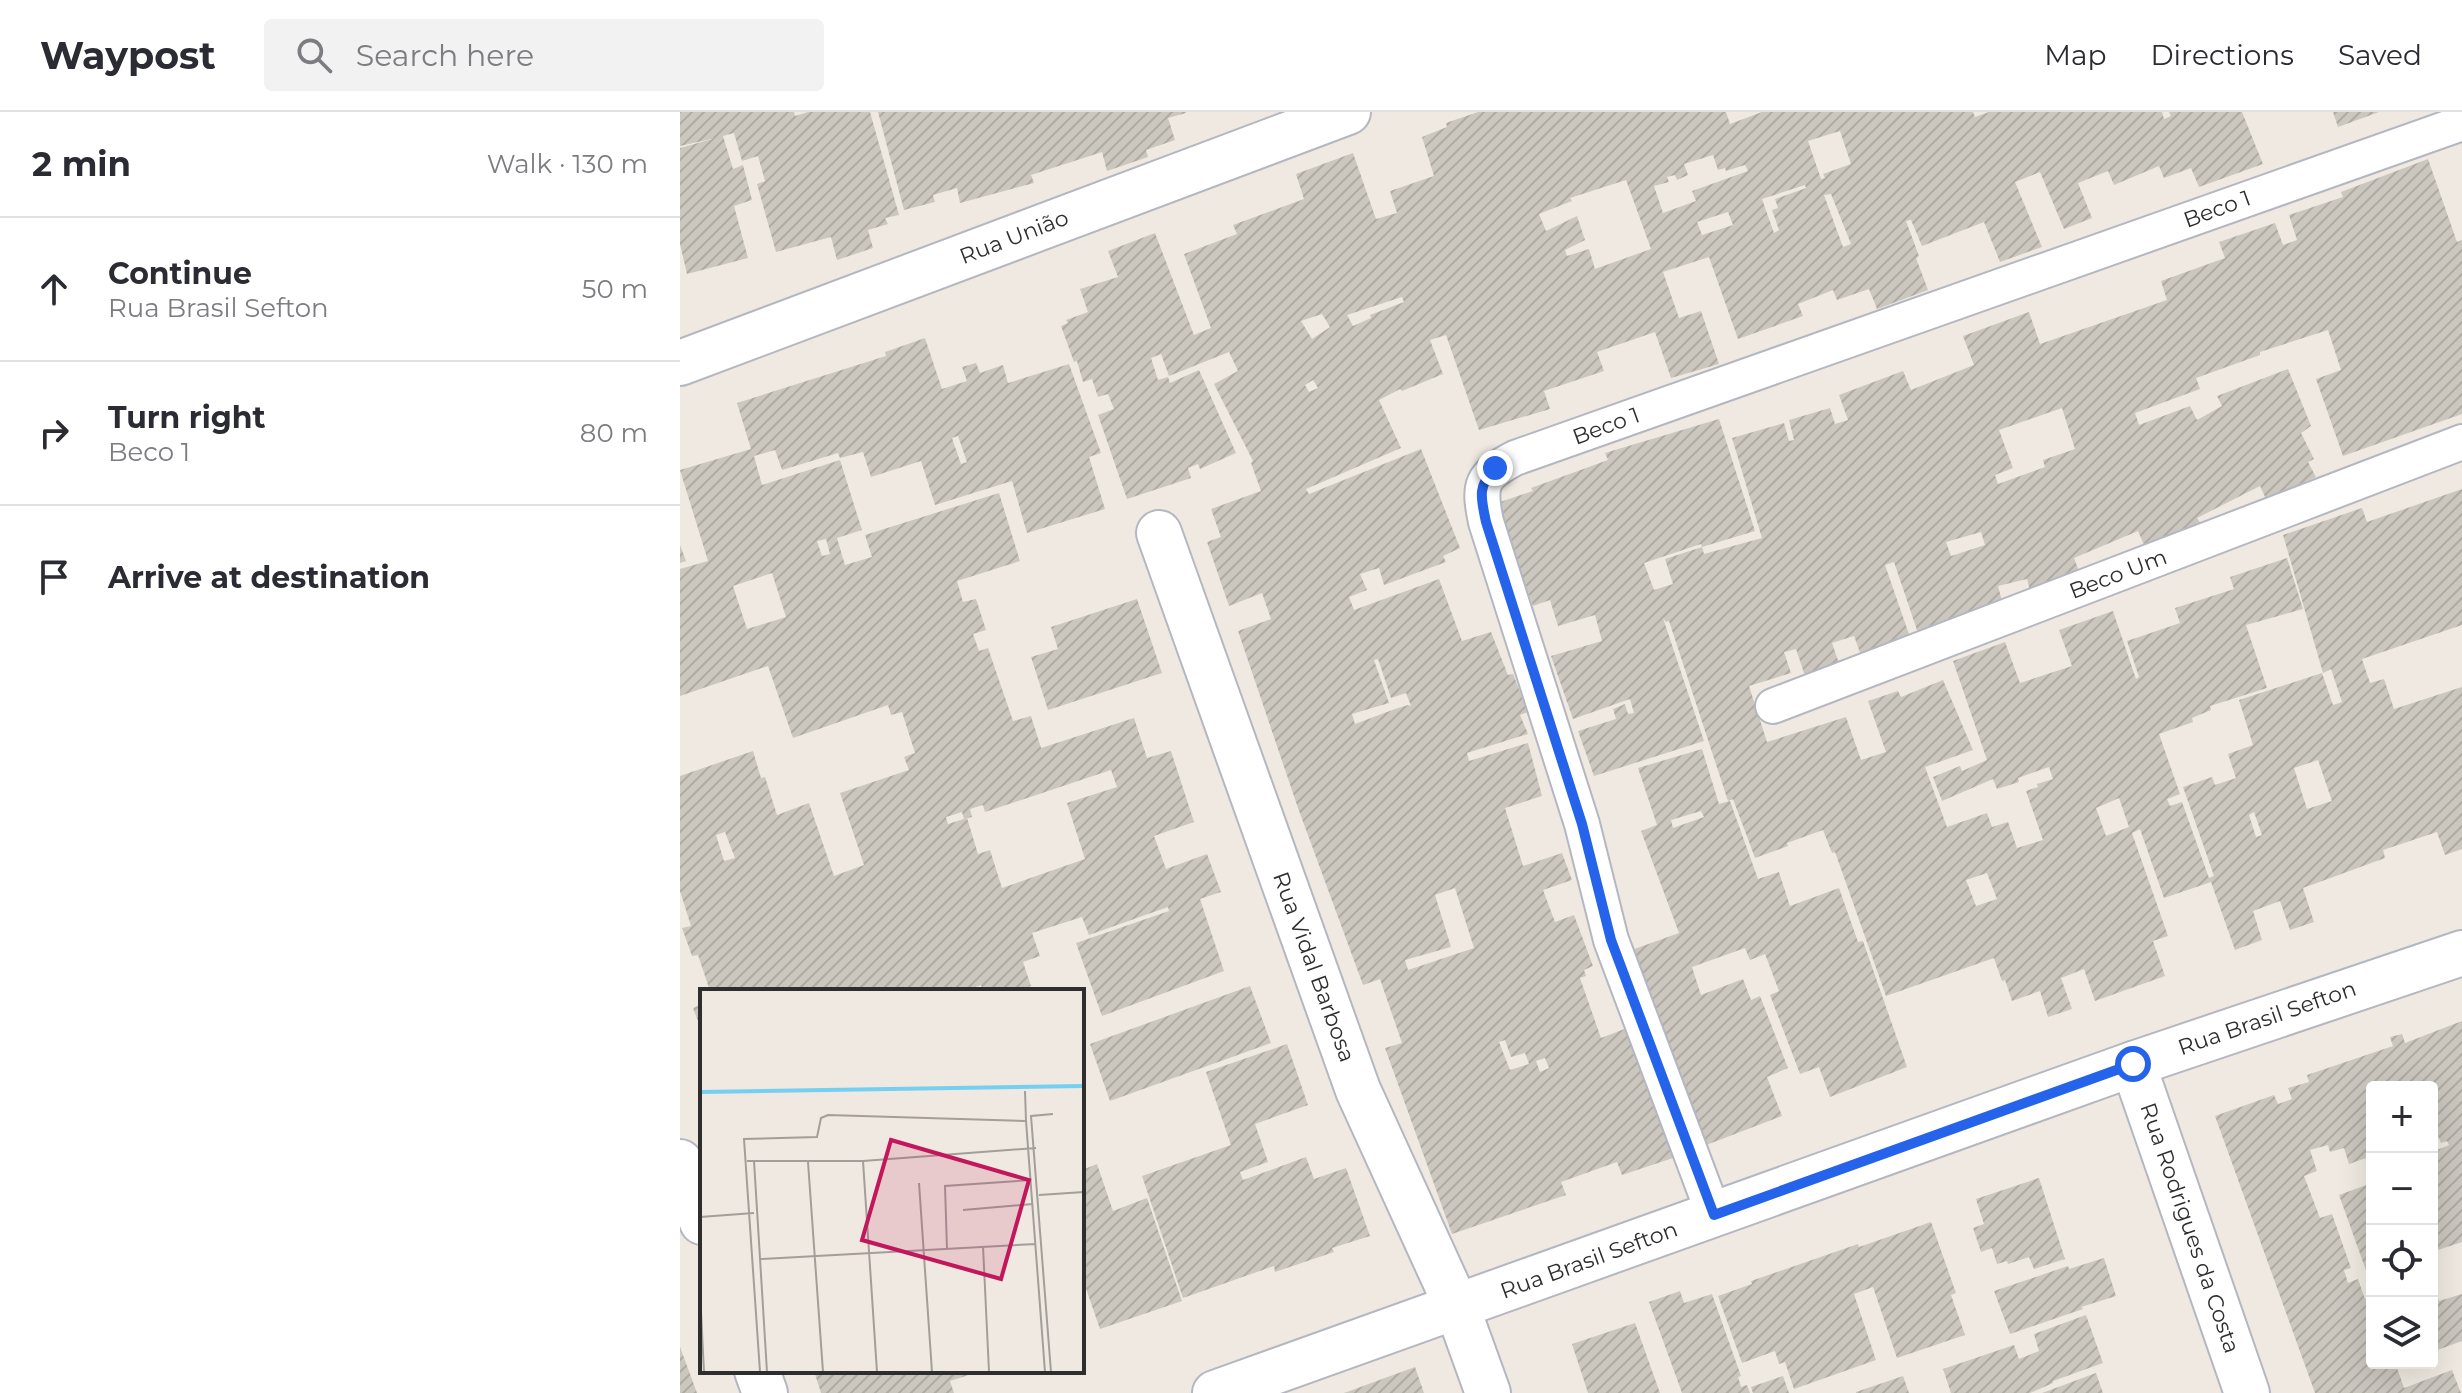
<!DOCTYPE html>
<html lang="en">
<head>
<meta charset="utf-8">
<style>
  :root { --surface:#fff; --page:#f2f2f3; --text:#2b2b33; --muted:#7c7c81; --line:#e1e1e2 }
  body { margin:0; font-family:Montserrat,sans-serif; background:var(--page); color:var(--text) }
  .controls { position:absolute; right:24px; bottom:24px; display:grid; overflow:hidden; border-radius:8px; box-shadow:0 8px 32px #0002 }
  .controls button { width:72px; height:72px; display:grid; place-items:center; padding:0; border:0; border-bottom:2px solid var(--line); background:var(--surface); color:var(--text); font:40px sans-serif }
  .stop { position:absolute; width:24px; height:24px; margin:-18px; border:6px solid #2563eb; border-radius:50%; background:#fff }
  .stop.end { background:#2563eb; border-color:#fff; box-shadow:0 2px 8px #0008 }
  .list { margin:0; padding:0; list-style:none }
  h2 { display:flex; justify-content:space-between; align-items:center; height:104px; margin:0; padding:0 32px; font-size:34px }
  h2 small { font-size:26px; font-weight:400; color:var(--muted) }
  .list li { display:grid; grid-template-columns:52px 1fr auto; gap:24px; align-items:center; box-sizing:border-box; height:144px; padding:0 32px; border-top:2px solid var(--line) }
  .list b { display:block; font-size:30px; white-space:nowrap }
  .list p { margin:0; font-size:26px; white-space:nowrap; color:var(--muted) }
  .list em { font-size:26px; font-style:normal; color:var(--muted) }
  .icon { flex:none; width:44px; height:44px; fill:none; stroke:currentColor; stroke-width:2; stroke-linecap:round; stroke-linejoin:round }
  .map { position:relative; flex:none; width:1782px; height:1281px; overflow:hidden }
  header { display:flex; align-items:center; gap:48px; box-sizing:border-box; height:112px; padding:0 40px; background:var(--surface); border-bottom:2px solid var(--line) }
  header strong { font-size:38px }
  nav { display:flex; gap:44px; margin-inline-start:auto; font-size:28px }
  .search { width:560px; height:72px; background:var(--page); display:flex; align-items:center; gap:20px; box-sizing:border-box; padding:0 28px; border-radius:8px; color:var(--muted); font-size:30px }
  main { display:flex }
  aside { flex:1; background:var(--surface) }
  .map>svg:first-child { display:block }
</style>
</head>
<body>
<header>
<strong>Waypost</strong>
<div class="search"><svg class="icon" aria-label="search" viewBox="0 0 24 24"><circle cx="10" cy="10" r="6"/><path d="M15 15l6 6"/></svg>Search here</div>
<nav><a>Map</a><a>Directions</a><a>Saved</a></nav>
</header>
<main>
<aside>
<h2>2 min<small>Walk · 130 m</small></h2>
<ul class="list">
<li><svg class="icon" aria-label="ahead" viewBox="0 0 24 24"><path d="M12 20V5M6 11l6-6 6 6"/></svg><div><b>Continue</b><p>Rua Brasil Sefton</p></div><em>50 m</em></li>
<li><svg class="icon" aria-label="right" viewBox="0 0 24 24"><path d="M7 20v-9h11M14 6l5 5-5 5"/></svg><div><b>Turn right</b><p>Beco 1</p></div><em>80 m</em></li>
<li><svg class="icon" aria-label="arrive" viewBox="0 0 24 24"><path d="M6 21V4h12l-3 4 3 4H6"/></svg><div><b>Arrive at destination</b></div></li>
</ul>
</aside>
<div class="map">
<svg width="1782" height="1281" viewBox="0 0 1782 1281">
  <defs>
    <pattern id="building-hatch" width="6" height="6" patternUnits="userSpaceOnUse" patternTransform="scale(2)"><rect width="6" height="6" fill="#cbc7bf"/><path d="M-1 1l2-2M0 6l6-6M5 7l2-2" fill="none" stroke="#afaba4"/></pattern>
  </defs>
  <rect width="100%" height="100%" fill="#efe9e1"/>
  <g fill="url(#building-hatch)" fill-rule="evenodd">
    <path d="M 0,0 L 114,0 L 115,4 L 128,0 L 190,0 L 219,103 L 205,106 L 208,112 L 188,118 L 193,136 L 157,148 L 151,125 L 96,140 L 77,72 L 85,69 L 78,44 L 62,49 L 54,21 L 43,24 L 53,57 L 63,53 L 72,88 L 54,94 L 68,146 L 7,162 L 0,132 L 0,36 L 36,26 L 0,34 Z"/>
    <path d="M 198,0 L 506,0 L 506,1 L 488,6 L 495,28 L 466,38 L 468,45 L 427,59 L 422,40 L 351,63 L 354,71 L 280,91 L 277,76 L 253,83 L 255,90 L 224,98 Z"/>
    <path d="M 798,0 L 1046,0 L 1050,12 L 1082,0 L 1293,0 L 1295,5 L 1309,0 L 1482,0 L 1484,7 L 1491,4 L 1489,0 L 1562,0 L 1583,52 L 1519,75 L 1511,56 L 1484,66 L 1479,54 L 1434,73 L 1428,59 L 1398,71 L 1412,106 L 1384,117 L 1360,60 L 1335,70 L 1362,135 L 1320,150 L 1304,110 L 1242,134 L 1231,108 L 1226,109 L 1239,144 L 1236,146 L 1248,178 L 1197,197 L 1189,177 L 1157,188 L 1153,178 L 1118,192 L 1123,204 L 1058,227 L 1029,145 L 983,160 L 999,206 L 1021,199 L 1039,252 L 991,266 L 975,220 L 917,240 L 924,259 L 864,279 L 870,297 L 799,318 L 766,223 L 750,228 L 763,262 L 722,279 L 720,277 L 699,288 L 721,336 L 626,377 L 629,382 L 741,337 L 780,436 L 763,444 L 766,450 L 704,473 L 699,456 L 680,462 L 687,478 L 669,485 L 674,498 L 759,467 L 782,529 L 811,520 L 828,563 L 833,562 L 848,600 L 840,603 L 848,622 L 787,641 L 789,649 L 848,631 L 862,684 L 825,696 L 843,754 L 882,741 L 892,768 L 863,778 L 875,810 L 894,803 L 913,854 L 904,858 L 906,864 L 900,866 L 921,926 L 947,916 L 993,1046 L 942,1063 L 937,1050 L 881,1070 L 886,1083 L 772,1122 L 705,936 L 722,931 L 700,867 L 683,873 L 618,696 L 558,519 L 591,507 L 582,481 L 549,494 L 527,430 L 541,425 L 531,397 L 581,379 L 571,351 L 573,349 L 534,272 L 558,259 L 549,240 L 489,264 L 481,242 L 471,246 L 478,268 L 488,265 L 490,271 L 519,258 L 556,341 L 520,357 L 518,352 L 508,356 L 511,366 L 447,387 L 418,303 L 434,297 L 428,282 L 418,285 L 412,267 L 403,270 L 397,249 L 394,250 L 381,214 L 388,211 L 386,208 L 408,200 L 400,177 L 438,165 L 428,139 L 475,121 L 514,223 L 531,216 L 504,142 L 557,122 L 553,113 L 624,87 L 616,62 L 673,41 L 696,107 L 717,101 L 710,79 L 754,64 L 742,25 L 767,15 L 766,11 ZM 1160,19 L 1171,52 L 1143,62 L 1145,66 L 1141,67 L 1128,29 ZM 1033,43 L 1038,58 L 1045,56 L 1046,59 L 1065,53 L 1068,59 L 1012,79 L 1016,89 L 983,101 L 974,74 L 989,70 L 987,65 L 995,63 L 997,68 L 1008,63 L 1004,52 ZM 946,68 L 971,137 L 915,157 L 909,137 L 887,144 L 885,138 L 905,128 L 897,104 L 866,119 L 859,102 L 892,89 L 890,86 ZM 1125,73 L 1126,76 L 1095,87 L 1098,96 L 1092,98 L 1099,118 L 1094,121 L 1082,87 ZM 1151,82 L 1171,132 L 1163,135 L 1144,83 ZM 1048,100 L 1053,113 L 1022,123 L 1017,110 ZM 722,185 L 724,190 L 690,203 L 691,206 L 673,214 L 667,203 ZM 642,202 L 650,215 L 632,227 L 621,209 ZM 633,268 L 638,276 L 629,280 L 625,273 ZM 698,547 L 711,586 L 726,581 L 731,594 L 728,593 L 715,597 L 675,612 L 672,602 L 709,591 L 694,548 ZM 775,776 L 794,836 L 728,858 L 725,848 L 771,835 L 755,783 ZM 825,928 L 831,945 L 845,941 L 849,952 L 830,958 L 819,930 ZM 865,946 L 869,956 L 860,960 L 856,949 Z"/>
    <path d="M 1653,0 L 1699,0 L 1658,15 Z"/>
    <path d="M 1748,47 L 1777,130 L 1782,128 L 1782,302 L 1663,344 L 1636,267 L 1661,258 L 1648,218 L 1580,240 L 1580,243 L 1516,266 L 1520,277 L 1455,301 L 1459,313 L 1510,294 L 1517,308 L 1542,294 L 1537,284 L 1608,257 L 1631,314 L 1621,321 L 1634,347 L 1628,350 L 1636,365 L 1586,387 L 1580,374 L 1517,406 L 1523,415 L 1467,440 L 1458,419 L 1394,446 L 1400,462 L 1350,479 L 1347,467 L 1318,474 L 1322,489 L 1289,500 L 1290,504 L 1238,521 L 1214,450 L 1205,453 L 1231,528 L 1181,543 L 1174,524 L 1152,531 L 1160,554 L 1125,564 L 1116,537 L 1104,540 L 1111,561 L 1069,574 L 1087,630 L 1166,605 L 1181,648 L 1206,640 L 1188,589 L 1218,579 L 1221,585 L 1263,568 L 1293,638 L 1245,655 L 1267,715 L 1307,701 L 1312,715 L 1328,710 L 1337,736 L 1363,728 L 1346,679 L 1358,675 L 1357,672 L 1373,667 L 1369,655 L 1338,666 L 1339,670 L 1317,677 L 1313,667 L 1262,689 L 1253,665 L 1280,654 L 1282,659 L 1307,648 L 1273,549 L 1325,530 L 1340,571 L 1392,554 L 1379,518 L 1433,499 L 1456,567 L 1459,565 L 1447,529 L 1500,511 L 1495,496 L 1554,477 L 1550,465 L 1607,446 L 1623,497 L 1566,513 L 1587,576 L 1530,594 L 1531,598 L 1512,606 L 1513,610 L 1479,622 L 1500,682 L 1487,687 L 1490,694 L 1502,690 L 1529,766 L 1534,764 L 1503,675 L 1532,665 L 1535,673 L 1556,666 L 1548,642 L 1573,633 L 1559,588 L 1642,561 L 1653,593 L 1662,590 L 1651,557 L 1643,561 L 1603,423 L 1682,396 L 1687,410 L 1782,377 L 1782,513 L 1682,547 L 1690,571 L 1704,567 L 1714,597 L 1782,575 L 1782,737 L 1765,743 L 1757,720 L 1703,738 L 1705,746 L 1623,776 L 1634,810 L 1610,818 L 1600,789 L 1573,799 L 1582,828 L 1555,838 L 1531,770 L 1484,786 L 1460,717 L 1452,721 L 1488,824 L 1473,829 L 1485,864 L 1415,889 L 1404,857 L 1381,866 L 1392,897 L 1368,905 L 1360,879 L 1332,889 L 1325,868 L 1322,869 L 1314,846 L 1206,884 L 1155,740 L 1152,741 L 1143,718 L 1107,731 L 1108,734 L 1075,746 L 1053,687 L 1048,689 L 989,509 L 986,510 L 983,506 L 1024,629 L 914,664 L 898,619 L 936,607 L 933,597 L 945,592 L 948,602 L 954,601 L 950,587 L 893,607 L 871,544 L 922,529 L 915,503 L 878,514 L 870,488 L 853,494 L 817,391 L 853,379 L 851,376 L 928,348 L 925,341 L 1039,307 L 1075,419 L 1022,435 L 1021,432 L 964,451 L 974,478 L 993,472 L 985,447 L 1022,435 L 1024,442 L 1082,426 L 1052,326 L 1104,311 L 1109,329 L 1114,328 L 1109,308 L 1150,296 L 1155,312 L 1168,308 L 1159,283 L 1223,259 L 1231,278 L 1294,253 L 1283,224 L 1349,200 L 1360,232 L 1487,188 L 1481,169 L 1545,146 L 1539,130 L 1595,111 L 1603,133 L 1617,128 L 1609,103 L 1663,85 L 1661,80 ZM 1382,296 L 1395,337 L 1363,348 L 1365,355 L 1318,372 L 1315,363 L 1333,356 L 1319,318 ZM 1301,420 L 1305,433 L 1271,444 L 1266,430 ZM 1638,648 L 1652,689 L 1627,697 L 1614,656 ZM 1439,686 L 1449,715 L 1426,724 L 1416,696 ZM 1574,700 L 1582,723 L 1576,725 L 1569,703 ZM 1307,761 L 1317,787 L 1296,794 L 1286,768 Z"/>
    <path d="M 245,226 L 262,277 L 287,269 L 282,255 L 296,251 L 300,261 L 323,253 L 328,271 L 389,252 L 421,341 L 409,345 L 425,397 L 347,421 L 332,369 L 255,393 L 241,349 L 191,365 L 183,340 L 160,346 L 158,341 L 102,358 L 95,338 L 74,344 L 82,373 L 160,348 L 182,418 L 157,426 L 165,453 L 192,445 L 185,423 L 319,381 L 340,449 L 277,469 L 283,490 L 296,487 L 306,518 L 293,522 L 299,539 L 308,536 L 333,609 L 351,604 L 361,636 L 454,606 L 467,646 L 491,639 L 514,710 L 474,724 L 486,757 L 527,742 L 541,780 L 520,787 L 544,859 L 422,904 L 396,831 L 489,799 L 488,795 L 409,823 L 402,805 L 352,821 L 360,844 L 343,850 L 351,874 L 337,879 L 303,879 L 301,873 L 285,879 L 30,879 L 18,843 L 12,844 L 2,816 L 11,814 L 0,779 L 0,664 L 73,639 L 81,666 L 85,665 L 97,703 L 129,691 L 154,764 L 184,753 L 160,681 L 229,658 L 224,645 L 235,641 L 222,600 L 211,603 L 208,593 L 113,626 L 88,554 L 0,584 L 0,457 L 28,449 L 0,358 L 71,337 L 57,291 L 206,244 L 205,240 ZM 278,324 L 287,350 L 281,352 L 272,326 ZM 146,427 L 150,442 L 142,444 L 137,429 ZM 92,461 L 106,505 L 67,517 L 53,474 ZM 431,658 L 437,675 L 387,691 L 405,747 L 322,776 L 310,738 L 298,742 L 287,706 L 268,712 L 266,705 L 282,700 L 284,707 L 292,705 L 290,697 L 303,693 L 305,700 ZM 45,720 L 55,746 L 44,749 L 36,723 Z"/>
    <path d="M 0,433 L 6,449 L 0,451 Z"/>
    <path d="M 457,487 L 482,561 L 368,598 L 351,545 L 378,537 L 371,515 Z"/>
    <path d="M 1022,637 L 1039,692 L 1050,689 L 1078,767 L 1099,760 L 1110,794 L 1159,776 L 1178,830 L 1183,829 L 1227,955 L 1150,985 L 1139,955 L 1120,962 L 1090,883 L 1099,879 L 1085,842 L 1070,848 L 1065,836 L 1012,855 L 1021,883 L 1063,867 L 1071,888 L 1080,884 L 1108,956 L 1087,965 L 1102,1004 L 1021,1035 L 946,840 L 999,821 L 961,719 L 977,713 L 958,656 ZM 1021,699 L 1024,705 L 993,716 L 991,708 Z"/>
    <path d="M 570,874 L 591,931 L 430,989 L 410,932 Z"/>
    <path d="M 22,892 L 22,920 L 13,896 Z"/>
    <path d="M 1782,909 L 1782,1130 L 1755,1139 L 1752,1130 L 1752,1040 L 1769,1033 L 1767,1029 L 1761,1031 L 1754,1015 L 1752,1015 L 1752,975 L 1692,975 L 1692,1044 L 1669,1052 L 1664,1036 L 1650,1040 L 1648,1033 L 1630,1038 L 1637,1059 L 1624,1064 L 1640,1106 L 1652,1102 L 1671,1156 L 1664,1158 L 1668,1171 L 1678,1167 L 1685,1187 L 1692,1184 L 1692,1251 L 1721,1251 L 1716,1253 L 1724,1276 L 1772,1258 L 1781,1281 L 1635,1281 L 1535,1004 L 1594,983 L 1598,992 L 1612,987 L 1608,976 L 1629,970 L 1627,963 L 1713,934 L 1710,925 L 1722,922 L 1725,931 Z"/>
    <path d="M 607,932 L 628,993 L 575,1012 L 588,1050 L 560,1060 L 563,1068 L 626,1045 L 634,1067 L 666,1056 L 690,1124 L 652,1136 L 654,1140 L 595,1160 L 594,1154 L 503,1186 L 462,1064 L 551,1033 L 526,960 Z"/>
    <path d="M 417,1052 L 433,1099 L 467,1086 L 502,1189 L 420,1217 L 402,1165 L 402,1058 Z"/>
    <path d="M 1359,1066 L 1385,1147 L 1354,1157 L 1349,1145 L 1328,1152 L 1327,1149 L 1317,1152 L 1312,1136 L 1301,1140 L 1293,1116 L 1304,1112 L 1296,1087 Z"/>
    <path d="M 1692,1071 L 1692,1162 L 1688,1164 L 1659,1083 Z"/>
    <path d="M 1251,1110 L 1276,1181 L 1271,1183 L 1285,1223 L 1217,1246 L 1193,1175 L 1174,1182 L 1196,1248 L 1114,1277 L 1105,1250 L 1099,1252 L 1095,1239 L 1062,1251 L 1038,1184 L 1072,1172 L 1071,1169 L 1178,1132 L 1179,1135 Z"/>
    <path d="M 1424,1146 L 1436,1184 L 1401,1195 L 1403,1197 L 1330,1222 L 1314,1179 L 1388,1154 L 1389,1157 Z"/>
    <path d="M 1752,1169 L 1759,1189 L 1782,1182 L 1782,1229 L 1752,1240 Z"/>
    <path d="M 1000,1179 L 1004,1191 L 1032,1182 L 1061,1264 L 1058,1265 L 1061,1275 L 1067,1273 L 1070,1281 L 1002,1281 L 969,1190 Z"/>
    <path d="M 1406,1203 L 1423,1251 L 1373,1269 L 1373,1271 L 1350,1281 L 1271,1281 L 1263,1257 L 1334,1233 L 1339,1247 L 1359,1239 L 1354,1222 Z"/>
    <path d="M 955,1211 L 980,1281 L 908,1281 L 892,1232 Z"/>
    <path d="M 0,1235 L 17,1281 L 0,1281 Z"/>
    <path d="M 735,1255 L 744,1281 L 664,1281 Z"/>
    <path d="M 134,1259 L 298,1259 L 298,1260 L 270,1269 L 274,1281 L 141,1281 Z"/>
    <path d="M 1416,1261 L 1423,1281 L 1362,1281 Z"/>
    <path d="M 1103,1264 L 1109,1281 L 1073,1281 L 1071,1275 Z"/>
    <path d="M 1223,1264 L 1229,1281 L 1176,1281 L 1176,1280 Z"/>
  </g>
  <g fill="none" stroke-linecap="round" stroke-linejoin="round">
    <defs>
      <g id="service">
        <path d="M 1093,594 L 1782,330"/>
        <path d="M 1034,1103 L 931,828 L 902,712 L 806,410 C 798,372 801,364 835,346 L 1782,11"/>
      </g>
      <g id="minor">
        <path d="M 0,251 L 668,0"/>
        <path d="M 479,421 L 678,978 L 777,1195 L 808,1281"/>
        <path d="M 1453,952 L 1567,1281"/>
        <path d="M 0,1050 L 22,1110"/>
        <path d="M 77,1259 L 85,1281"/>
        <path d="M 535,1281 L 1453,952 L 1782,841"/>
      </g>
    </defs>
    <use href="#service" stroke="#b4b7c1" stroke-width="38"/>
    <use href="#minor" stroke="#b4b7c1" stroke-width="48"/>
    <use href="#service" stroke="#fff" stroke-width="34"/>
    <use href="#minor" stroke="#fff" stroke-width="44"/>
  </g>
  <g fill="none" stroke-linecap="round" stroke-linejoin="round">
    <path stroke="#2563eb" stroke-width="10" d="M 815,356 C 797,374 801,386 806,410 L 902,712 L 931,828 L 1034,1103 L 1453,952"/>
  </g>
  <g text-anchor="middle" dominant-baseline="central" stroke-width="6" stroke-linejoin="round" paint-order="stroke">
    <g font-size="22" fill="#2e2e2e" stroke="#fff">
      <text transform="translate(1537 97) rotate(-20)">Beco 1</text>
      <text transform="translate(334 125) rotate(-21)">Rua União</text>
      <text transform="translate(926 314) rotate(-20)">Beco 1</text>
      <text transform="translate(1438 462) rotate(-21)">Beco Um</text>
      <text transform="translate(634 855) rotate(70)">Rua Vidal Barbosa</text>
      <text transform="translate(1587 906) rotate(-19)">Rua Brasil Sefton</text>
      <text transform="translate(1510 1116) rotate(71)">Rua Rodrigues da Costa</text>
      <text transform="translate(909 1148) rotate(-20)">Rua Brasil Sefton</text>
    </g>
  </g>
  <g transform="translate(20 877)">
    <rect width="384" height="384" fill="#efe9e1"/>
    <path fill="none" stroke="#75cff0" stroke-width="4" d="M 0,103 L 384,97"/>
    <path fill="none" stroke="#a29e99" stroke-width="2" d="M 325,102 L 326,132M 47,172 L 163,172 L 336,159M 54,172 L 67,383M 163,172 L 177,383M 108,173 L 123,383M 219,194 L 232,383M 339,206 L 384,203M 263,221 L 333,215M 0,228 L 54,224M 283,257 L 289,383M 247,260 L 245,197 L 331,191M 60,270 L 336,255M 0,303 L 4,383M 60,383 L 44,150 L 117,148 L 121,129 L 128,126 L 326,132 L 345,383M 351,383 L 331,127 L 353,125"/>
    <path fill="#c2185b" fill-opacity="0.15" stroke="#c2185b" stroke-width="4" d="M 191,151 L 329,191 L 301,290 L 162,251 Z"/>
    <rect width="384" height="384" fill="none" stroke="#2e2e2e" stroke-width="4"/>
  </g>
</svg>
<div class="controls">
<button>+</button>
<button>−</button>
<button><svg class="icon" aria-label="locate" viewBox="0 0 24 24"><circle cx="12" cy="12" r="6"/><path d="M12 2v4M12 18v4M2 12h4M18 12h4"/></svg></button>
<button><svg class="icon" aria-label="layers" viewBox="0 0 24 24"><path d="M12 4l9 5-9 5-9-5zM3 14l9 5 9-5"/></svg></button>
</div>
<div class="stop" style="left:1453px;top:952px"></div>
<div class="stop end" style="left:815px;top:356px"></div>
</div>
</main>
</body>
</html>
